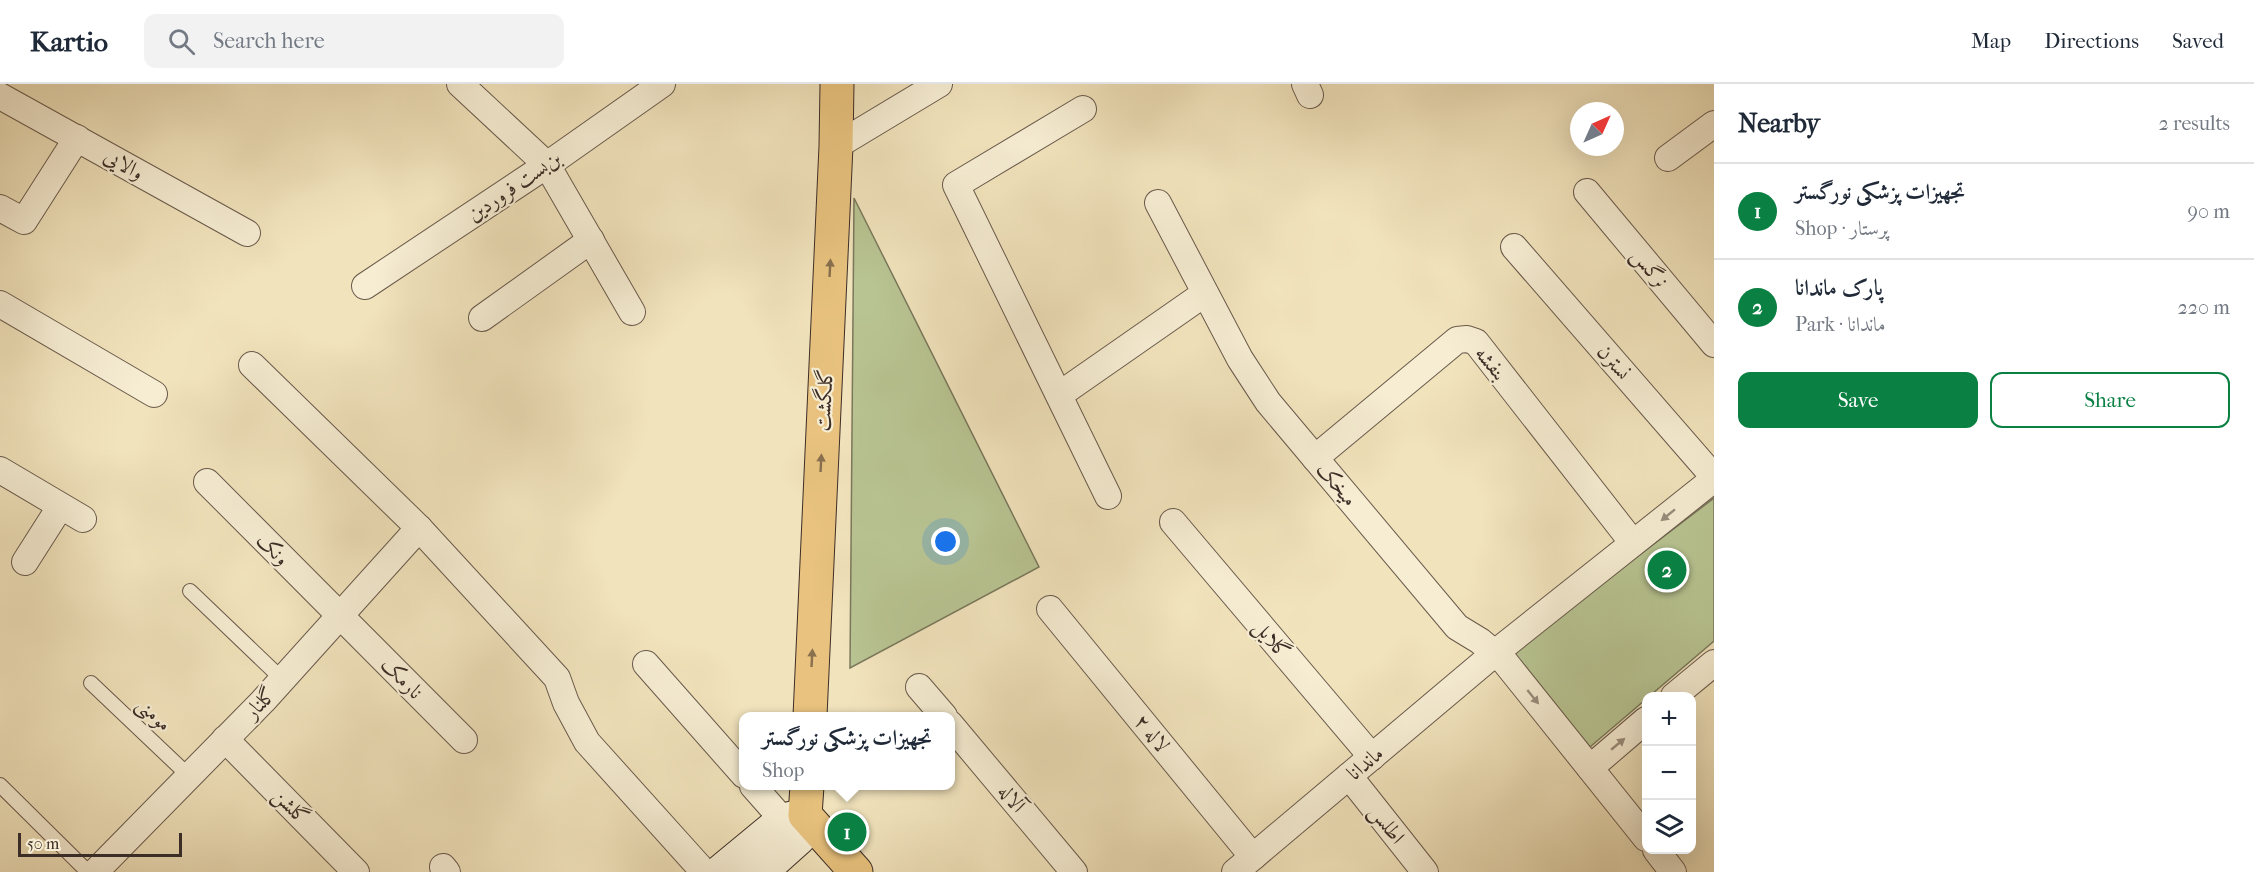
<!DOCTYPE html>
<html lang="en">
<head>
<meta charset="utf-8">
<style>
  :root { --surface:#fff; --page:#f2f2f3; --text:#1f2937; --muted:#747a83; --line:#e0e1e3; --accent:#0b8043 }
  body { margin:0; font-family:"IM FELL French Canon",Amiri,serif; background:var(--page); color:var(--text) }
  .controls { position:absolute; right:18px; bottom:18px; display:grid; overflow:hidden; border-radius:12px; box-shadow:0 6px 24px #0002 }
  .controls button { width:54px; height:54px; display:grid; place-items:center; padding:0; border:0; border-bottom:2px solid var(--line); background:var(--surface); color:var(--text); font:30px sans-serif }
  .compass { position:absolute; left:1570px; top:18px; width:54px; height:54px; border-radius:50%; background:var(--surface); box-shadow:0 6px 24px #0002; rotate:45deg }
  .scale { position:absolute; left:18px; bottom:15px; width:164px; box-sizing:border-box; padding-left:6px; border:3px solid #3c2d27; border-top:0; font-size:16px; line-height:21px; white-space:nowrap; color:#3c2d27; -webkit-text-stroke:4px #f6edd3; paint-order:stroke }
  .you { position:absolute; left:946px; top:458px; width:21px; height:21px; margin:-15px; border:4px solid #fff; border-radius:50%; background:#1a73e8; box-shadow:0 0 0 9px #1a73e833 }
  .badge { display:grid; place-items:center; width:39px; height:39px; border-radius:50%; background:var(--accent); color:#fff; font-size:20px; font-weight:700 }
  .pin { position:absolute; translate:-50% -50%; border:3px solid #fff; box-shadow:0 2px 6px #0006 }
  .popup { position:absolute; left:739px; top:628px; width:216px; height:78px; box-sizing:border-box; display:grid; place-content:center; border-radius:12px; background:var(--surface); filter:drop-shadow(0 2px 4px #0005); font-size:20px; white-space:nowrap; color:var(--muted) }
  .popup b { font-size:22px; color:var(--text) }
  .popup::after { content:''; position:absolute; left:50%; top:100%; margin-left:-12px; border:12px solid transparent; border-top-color:var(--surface) }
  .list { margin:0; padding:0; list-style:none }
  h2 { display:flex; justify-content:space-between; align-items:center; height:78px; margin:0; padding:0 24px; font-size:26px }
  h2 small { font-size:20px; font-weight:400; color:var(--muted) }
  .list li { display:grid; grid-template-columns:39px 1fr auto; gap:18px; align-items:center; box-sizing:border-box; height:96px; padding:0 24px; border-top:2px solid var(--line) }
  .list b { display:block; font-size:22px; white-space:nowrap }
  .list p { margin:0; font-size:20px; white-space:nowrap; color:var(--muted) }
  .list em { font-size:20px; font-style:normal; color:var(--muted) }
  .actions { display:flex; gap:12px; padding:18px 24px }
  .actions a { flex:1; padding:14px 0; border:2px solid var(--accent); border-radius:12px; text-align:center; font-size:21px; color:var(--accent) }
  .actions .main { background:var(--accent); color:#fff }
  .icon { flex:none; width:33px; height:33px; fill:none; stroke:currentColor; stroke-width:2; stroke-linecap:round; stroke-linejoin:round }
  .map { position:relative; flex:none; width:1714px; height:788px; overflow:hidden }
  header { display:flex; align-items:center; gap:36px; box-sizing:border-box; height:84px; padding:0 30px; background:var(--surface); border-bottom:2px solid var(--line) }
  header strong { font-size:28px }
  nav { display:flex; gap:33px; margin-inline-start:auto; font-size:21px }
  .search { width:420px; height:54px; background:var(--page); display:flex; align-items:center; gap:15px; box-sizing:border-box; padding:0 21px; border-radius:12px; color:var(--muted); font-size:22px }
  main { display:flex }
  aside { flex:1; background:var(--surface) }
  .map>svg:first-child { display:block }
</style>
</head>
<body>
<header>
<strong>Kartio</strong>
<div class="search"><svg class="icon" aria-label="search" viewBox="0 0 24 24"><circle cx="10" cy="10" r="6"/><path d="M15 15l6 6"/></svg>Search here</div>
<nav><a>Map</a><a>Directions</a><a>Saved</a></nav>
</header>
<main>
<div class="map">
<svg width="1714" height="788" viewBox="0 0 1714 788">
  <rect width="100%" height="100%" fill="#f1e3bc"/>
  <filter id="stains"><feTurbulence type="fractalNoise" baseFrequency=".00333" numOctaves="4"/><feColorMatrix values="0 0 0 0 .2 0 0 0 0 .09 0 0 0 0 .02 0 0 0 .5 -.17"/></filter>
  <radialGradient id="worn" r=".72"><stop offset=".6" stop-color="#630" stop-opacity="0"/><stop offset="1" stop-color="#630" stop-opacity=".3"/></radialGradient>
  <g fill="#b8c492" stroke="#7a785c" stroke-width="1.5">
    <path d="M 854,114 L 1039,483 L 850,584 Z"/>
    <path d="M 1714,414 L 1714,557 L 1590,663 L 1511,569 Z"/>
  </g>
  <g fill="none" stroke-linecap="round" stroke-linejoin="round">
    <defs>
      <g id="lane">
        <path d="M 190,507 L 283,596"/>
        <path d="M 91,599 L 189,692"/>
        <path d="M 0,701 L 88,788"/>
      </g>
      <g id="street">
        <path d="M 460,0 L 547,81 L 632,228"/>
        <path d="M 1305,0 L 1310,11"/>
        <path d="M 0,12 L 247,149"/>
        <path d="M 1083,25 L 956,101 L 1108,412"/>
        <path d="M 836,62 L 939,0"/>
        <path d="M 1668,74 L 1714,40"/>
        <path d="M 1587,108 L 1714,260"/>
        <path d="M 1158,119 L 1240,275 L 1268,318 L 1457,543 L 1480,557 L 1505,578 L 1646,754"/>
        <path d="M 0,124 L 24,137 L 77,54"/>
        <path d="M 1514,163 L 1714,393"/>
        <path d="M 365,202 L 547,81 L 662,0"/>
        <path d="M 0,220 L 154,310"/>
        <path d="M 482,234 L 591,156"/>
        <path d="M 252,281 L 419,444 L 557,594 L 566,619 L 587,658 L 704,788"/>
        <path d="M 1059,311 L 1204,210"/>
        <path d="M 1315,374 L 1457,256 L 1467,255 L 1476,258 L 1633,459"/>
        <path d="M 0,386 L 83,435"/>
        <path d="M 207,398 L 464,656"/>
        <path d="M 1173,438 L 1372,673"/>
        <path d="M 25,478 L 60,423"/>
        <path d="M 1050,525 L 1253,773"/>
        <path d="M 646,580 L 744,691"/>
        <path d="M 919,603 L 944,632"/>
        <path d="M 1674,612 L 1714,579"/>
        <path d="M 950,640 L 1074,788"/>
        <path d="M 225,655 L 356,788"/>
        <path d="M 1590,684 L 1646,636"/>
        <path d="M 1349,692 L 1425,788"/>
        <path d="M 753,702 L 783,736"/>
        <path d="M 1656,766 L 1673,788"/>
        <path d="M 443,783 L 447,788"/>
        <path d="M 95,788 L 263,617 L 419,444"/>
        <path d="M 1235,788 L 1495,569 L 1714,395"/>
      </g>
      <path id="secondary" d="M 720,788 L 783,736 L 805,731 L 799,754 L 761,788"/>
      <g id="primary">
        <path d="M 810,632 L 836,62 L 837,0"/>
        <path d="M 807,702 L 805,731 L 856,788"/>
      </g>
    </defs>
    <use href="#lane" stroke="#695a4c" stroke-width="16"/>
    <use href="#street" stroke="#695a4c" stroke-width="28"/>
    <use href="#secondary" stroke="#3c2d27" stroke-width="35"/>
    <use href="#primary" stroke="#3c2d27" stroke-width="35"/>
    <use href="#lane" stroke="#f6edd3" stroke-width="14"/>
    <use href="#street" stroke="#f6edd3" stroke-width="26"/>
    <use href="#secondary" stroke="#f6edd3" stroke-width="33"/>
    <use href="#primary" stroke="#e8c27e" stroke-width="33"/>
  </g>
  <defs><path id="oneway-solid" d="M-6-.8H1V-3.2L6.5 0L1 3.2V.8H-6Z" transform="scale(1.5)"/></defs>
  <g fill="#89704e">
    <use href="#oneway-solid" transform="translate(830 184) rotate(-87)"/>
    <use href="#oneway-solid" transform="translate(821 379) rotate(-87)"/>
    <use href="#oneway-solid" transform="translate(812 574) rotate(-87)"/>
  </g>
  <g fill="#998d7d">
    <use href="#oneway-solid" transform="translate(1668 431) rotate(141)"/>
    <use href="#oneway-solid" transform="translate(1533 613) rotate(51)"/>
    <use href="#oneway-solid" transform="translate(1618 660) rotate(-40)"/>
  </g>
  <g text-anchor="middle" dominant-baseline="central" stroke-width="4.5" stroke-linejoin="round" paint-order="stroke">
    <g font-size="21" fill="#3c2d27" stroke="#f6edd3">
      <text transform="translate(124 80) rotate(29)">والایی</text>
      <text transform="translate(514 102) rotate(-34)">بن‌بست فروردین</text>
      <text transform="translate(1650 184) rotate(50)">نرگس</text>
      <text transform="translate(1614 278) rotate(49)">نسترن</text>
      <text transform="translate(1491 279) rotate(50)">بنفشه</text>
      <text transform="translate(824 316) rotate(-87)">گلگشت</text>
      <text transform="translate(1337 400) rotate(50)">میخک</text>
      <text transform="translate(273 465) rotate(45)">ونک</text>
      <text transform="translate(1272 555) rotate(50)">گلایل</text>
      <text transform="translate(402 594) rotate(45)">نارمک</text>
      <text transform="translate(260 619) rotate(-46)">گلنار</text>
      <text transform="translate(154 630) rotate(43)">مومنی</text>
      <text transform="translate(1152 649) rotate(51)">لاله ۲</text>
      <text transform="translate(1365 679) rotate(-40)">ماندانا</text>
      <text transform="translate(1012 714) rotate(50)">آلاله</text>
      <text transform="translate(291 722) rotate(45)">گلشن</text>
      <text transform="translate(1387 740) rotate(52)">اطلس</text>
    </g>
  </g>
  <rect width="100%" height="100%" filter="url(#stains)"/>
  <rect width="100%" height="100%" fill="url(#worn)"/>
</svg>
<div class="controls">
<button>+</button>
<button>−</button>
<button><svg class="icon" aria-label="layers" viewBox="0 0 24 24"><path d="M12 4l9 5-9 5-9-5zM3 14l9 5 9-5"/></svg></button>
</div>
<svg class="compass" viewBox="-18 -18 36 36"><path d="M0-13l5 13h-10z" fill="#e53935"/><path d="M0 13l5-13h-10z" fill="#747a83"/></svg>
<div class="scale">50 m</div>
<div class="you"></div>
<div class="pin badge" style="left:847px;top:748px">1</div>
<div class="popup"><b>تجهیزات پزشکی نورگستر</b>Shop</div>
<div class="pin badge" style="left:1667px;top:486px">2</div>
</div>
<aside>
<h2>Nearby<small>2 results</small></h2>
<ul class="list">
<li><span class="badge">1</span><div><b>تجهیزات پزشکی نورگستر</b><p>Shop · پرستار</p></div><em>90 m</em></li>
<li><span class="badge">2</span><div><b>پارک ماندانا</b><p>Park · ماندانا</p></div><em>220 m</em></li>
</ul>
<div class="actions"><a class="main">Save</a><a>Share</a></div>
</aside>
</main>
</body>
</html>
